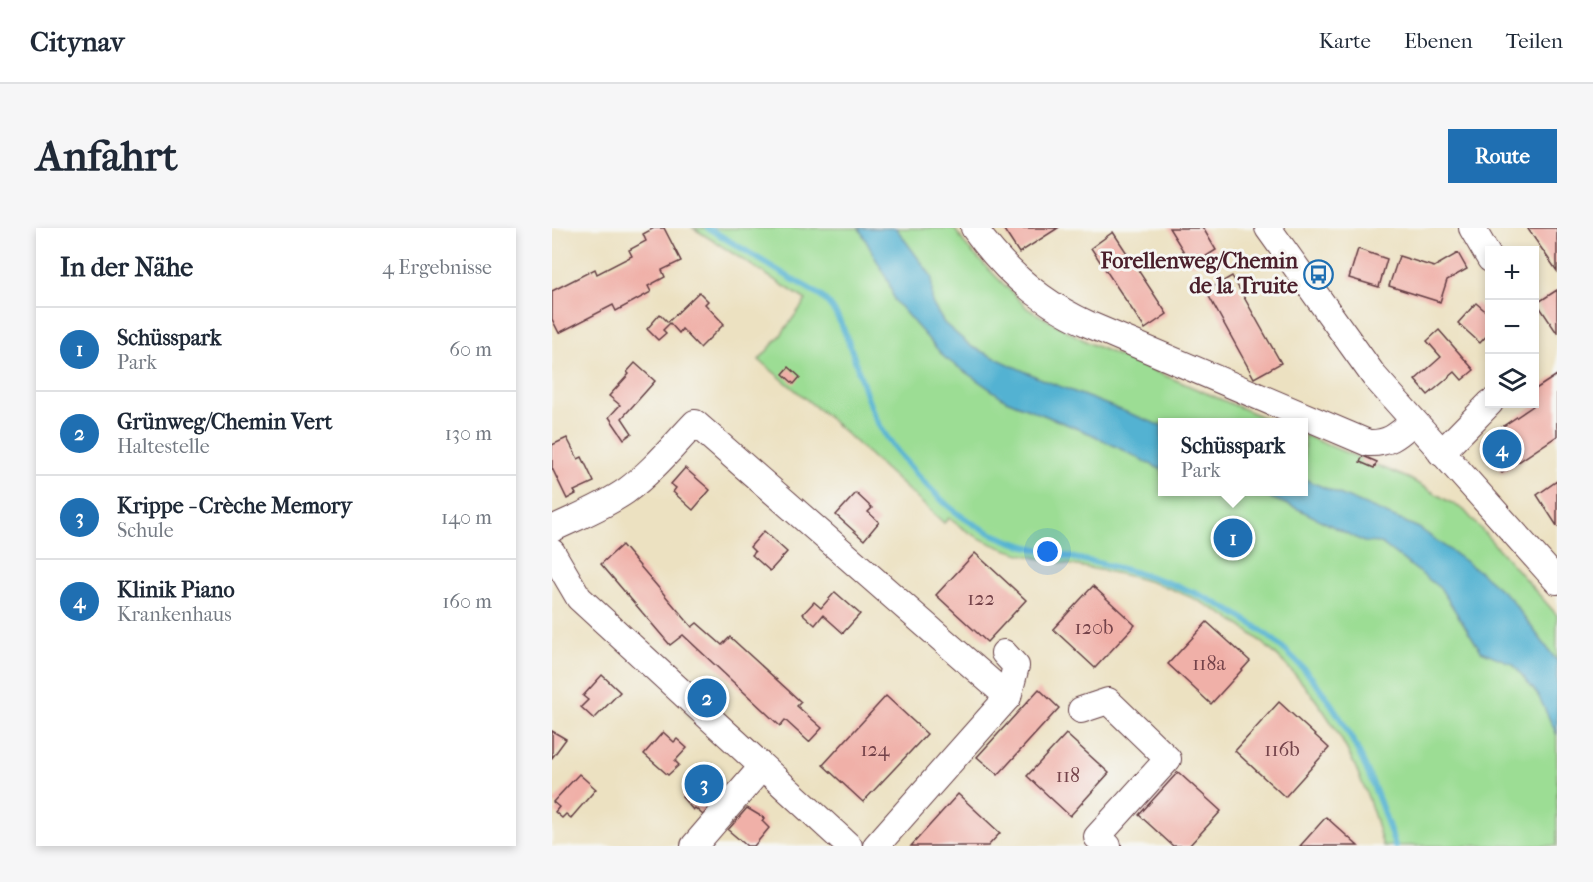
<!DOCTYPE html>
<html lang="de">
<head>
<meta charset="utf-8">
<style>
  :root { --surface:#fff; --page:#f6f6f7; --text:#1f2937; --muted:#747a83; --line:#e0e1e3; --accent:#1f6fb2 }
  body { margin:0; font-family:"IM FELL French Canon",serif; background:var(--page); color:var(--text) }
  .controls { position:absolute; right:18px; top:18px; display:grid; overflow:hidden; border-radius:0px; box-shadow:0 3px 9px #0003 }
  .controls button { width:54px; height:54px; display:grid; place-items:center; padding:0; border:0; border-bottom:2px solid var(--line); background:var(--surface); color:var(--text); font:30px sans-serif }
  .you { position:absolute; left:496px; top:324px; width:21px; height:21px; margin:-15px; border:4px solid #fff; border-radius:50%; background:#1a73e8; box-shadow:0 0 0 9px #1a73e833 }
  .badge { display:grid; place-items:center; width:39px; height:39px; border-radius:50%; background:var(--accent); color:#fff; font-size:20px; font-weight:700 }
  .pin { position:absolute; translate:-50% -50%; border:3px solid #fff; box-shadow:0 2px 6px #0006 }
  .popup { position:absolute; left:606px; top:190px; width:150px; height:78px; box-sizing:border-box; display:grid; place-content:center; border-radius:0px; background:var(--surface); filter:drop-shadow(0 2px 4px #0005); font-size:20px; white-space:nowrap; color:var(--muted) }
  .popup b { font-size:22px; color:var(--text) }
  .popup::after { content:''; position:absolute; left:50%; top:100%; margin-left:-12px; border:12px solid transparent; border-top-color:var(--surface) }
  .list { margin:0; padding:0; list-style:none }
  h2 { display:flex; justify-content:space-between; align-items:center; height:78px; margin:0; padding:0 24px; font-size:26px }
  h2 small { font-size:20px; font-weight:400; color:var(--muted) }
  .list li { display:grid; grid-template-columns:39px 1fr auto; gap:18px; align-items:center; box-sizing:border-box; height:84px; padding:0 24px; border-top:2px solid var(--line) }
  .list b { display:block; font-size:22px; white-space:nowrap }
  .list p { margin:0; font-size:20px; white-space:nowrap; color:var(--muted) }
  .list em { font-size:20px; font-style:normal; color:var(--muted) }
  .icon { flex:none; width:33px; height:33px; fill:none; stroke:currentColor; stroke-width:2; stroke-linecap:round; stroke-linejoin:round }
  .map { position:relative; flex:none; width:1005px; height:618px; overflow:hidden; border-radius:0px }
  header { display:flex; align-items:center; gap:36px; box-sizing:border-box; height:84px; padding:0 30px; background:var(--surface); border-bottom:2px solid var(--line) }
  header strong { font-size:28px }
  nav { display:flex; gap:33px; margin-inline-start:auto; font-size:21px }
  .intro { display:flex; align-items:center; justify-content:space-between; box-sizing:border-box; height:144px; padding:0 36px }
  h1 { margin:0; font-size:42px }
  .button { padding:15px 27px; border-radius:0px; background:var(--accent); color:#fff; font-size:21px; font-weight:700 }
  main { display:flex; gap:36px; padding:0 36px }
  aside { flex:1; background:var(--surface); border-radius:0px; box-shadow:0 3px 9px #0003 }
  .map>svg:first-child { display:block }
</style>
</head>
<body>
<header>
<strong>Citynav</strong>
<nav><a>Karte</a><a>Ebenen</a><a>Teilen</a></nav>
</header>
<div class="intro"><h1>Anfahrt</h1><a class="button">Route</a></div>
<main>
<aside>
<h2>In der Nähe<small>4 Ergebnisse</small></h2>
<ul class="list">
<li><span class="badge">1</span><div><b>Schüsspark</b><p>Park</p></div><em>60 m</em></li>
<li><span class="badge">2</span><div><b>Grünweg/Chemin Vert</b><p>Haltestelle</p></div><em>130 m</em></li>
<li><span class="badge">3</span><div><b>Krippe - Crèche Memory</b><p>Schule</p></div><em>140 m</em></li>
<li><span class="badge">4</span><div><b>Klinik Piano</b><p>Krankenhaus</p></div><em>160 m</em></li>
</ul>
</aside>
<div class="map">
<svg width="1005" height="618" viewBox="0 0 1005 618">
  <rect width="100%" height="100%" fill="#f6f6f2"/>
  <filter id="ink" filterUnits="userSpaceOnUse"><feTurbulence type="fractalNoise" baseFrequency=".0167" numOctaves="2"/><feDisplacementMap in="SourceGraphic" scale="12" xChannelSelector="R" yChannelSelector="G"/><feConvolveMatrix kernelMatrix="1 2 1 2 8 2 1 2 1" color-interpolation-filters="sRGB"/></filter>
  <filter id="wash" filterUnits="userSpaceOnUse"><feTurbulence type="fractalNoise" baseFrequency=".008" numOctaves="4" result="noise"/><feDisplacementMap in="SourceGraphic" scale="24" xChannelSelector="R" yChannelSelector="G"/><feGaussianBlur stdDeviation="1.35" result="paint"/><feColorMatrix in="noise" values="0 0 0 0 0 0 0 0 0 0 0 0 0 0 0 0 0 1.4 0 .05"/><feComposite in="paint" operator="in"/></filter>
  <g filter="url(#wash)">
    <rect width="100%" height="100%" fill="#ece1c1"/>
    <path fill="#9cdd94" stroke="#737e60" stroke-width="1.5" d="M 141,0 L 402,0 L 415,19 L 476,81 L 539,116 L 722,194 L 610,194 L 610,264 L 752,264 L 752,207 L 858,251 L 912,282 L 1005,387 L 1005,618 L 831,618 C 798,486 711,378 572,347 C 511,333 447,332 397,290 L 392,295 L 278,191 L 207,132 L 229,107 L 254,72 Z"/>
    <g fill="#53b2d2" stroke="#4e687e" stroke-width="1.5">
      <path d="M 307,0 L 344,0 L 380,49 L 380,75 L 392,95 L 420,119 L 489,151 L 610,198 L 610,242 L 539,206 L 454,172 L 393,130 L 342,72 L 337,55 Z"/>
      <path d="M 752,251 L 867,300 L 928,344 L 958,370 L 1005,433 L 1005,507 L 986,467 L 961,436 L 929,423 L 889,361 L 829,315 L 812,314 L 744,280 L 703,264 L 752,264 Z"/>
    </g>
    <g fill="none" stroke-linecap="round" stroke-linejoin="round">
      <path stroke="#53b2d2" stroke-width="6" d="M 156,0 C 184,17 212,34 240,51 C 252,58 268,65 277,76 C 297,100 308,155 321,185 C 335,216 370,254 395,277 C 443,318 494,323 554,337 C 723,376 792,456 843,618"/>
    </g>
    <g id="blocks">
      <g fill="#f0b0a8">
        <path d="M 102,0 L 112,0 L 129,33 L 110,42 L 113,49 L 96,58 L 99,64 L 64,83 L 61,77 L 7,105 L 0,91 L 0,63 L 43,41 L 45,46 L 80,28 L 77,22 L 94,13 L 91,6 Z"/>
        <path d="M 456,0 L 506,0 L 467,25 L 452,2 Z"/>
        <path d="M 617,0 L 651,0 L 664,22 L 640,37 Z"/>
        <path d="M 977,0 L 1005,0 L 1005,43 L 976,1 Z"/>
        <path d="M 561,4 L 615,86 L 593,101 L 539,20 Z"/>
        <path d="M 806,21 L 835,31 L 827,59 L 797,50 Z"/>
        <path d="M 906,25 L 915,41 L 895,52 L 888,74 L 837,58 L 847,28 L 882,39 Z"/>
        <path d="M 680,48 L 729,135 L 702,150 L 654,63 Z"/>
        <path d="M 1005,62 L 1005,105 L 985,75 Z"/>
        <path d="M 147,64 L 156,73 L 153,76 L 172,96 L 148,120 L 130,101 L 127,105 L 118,95 L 111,102 L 114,105 L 106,112 L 95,101 L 108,86 L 116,94 Z"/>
        <path d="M 924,75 L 938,87 L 938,104 L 928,115 L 906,95 Z"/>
        <path d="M 887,102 L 922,142 L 910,152 L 903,144 L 876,167 L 863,152 L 889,129 L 875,113 Z"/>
        <path d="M 83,135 L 103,153 L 70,190 L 80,205 L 72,211 L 57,189 L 68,177 L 57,168 L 77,146 L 75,144 Z"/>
        <path d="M 237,139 L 248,149 L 242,156 L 231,146 Z"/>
        <path d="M 1005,147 L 1005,208 L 950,245 L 929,213 L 981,178 L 979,176 L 982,176 L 982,162 Z"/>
        <path d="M 15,210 L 26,231 L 30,229 L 42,254 L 22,263 L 24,266 L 15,271 L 0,240 L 0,217 Z"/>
        <path d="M 811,228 L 825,234 L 822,240 L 808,234 Z"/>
        <path d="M 133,240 L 158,262 L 141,282 L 121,264 L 124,260 L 119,256 Z"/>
        <path d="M 1005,253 L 1005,298 L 985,267 Z"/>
        <path d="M 304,265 L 320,280 L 316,284 L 327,294 L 312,312 L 284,287 Z"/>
        <path d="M 212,303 L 235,324 L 218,343 L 200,327 L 203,324 L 198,319 Z"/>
        <path d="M 70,317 L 140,399 L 145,395 L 170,417 L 178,409 L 249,474 L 245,478 L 270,500 L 257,514 L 233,492 L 228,498 L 131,407 L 118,417 L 49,336 Z"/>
        <path d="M 423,325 L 474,372 L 435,414 L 384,367 Z"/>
        <path d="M 541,358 L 583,397 L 543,440 L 501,401 Z"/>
        <path d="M 283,364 L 308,386 L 291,405 L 271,387 L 263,397 L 251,386 L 262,374 L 269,380 Z"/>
        <path d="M 655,394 L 698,433 L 659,476 L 616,436 Z"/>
        <path d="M 50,447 L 68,464 L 42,491 L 29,479 L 36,472 L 31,468 Z"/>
        <path d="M 487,461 L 507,480 L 446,547 L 425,529 Z"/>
        <path d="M 334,468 L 375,506 L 311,574 L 271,537 Z"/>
        <path d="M 727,474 L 777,520 L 733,569 L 683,523 Z"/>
        <path d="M 0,503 L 14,511 L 0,530 Z"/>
        <path d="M 111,504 L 122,514 L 125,511 L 135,520 L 123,533 L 127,537 L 116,547 L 92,526 Z"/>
        <path d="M 514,506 L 557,545 L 518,588 L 475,548 Z"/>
        <path d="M 626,544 L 669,583 L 637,618 L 621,618 L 587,587 Z"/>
        <path d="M 150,545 L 171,563 L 151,587 L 143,580 L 141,582 L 130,569 Z"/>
        <path d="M 27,546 L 44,561 L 19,590 L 14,586 L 10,590 L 3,584 L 7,579 L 1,574 Z"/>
        <path d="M 406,566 L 448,605 L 436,618 L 359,618 Z"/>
        <path d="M 195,580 L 212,590 L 210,593 L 217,600 L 202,618 L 195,618 L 176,602 Z"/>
        <path d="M 774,589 L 806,618 L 748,618 Z"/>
      </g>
    </g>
  </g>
  <g filter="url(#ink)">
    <use href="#blocks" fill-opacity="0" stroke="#623c42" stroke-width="1.5"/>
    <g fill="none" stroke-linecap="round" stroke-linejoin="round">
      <defs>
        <g id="minor">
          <path d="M 422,0 C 451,41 489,75 536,96 L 816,215 C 837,216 846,207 861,194"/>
          <path d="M 716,0 L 822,148 L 1005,353"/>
          <path d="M 920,0 L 938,31"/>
          <path d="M 889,225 L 938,175"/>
          <path d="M 0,301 C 25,289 51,279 74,263 C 100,244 121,218 143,195 L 456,469 L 324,618"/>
          <path d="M 0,324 L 27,370 L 297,618"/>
          <path d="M 452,425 L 464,438 L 456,469"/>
          <path d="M 529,482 L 556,473 L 616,531 L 545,609 L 556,618"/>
          <path d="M 142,618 L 210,539"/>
        </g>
      </defs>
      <use href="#minor" stroke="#623c42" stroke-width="28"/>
      <use href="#minor" stroke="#fff" stroke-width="26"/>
    </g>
  </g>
  <defs>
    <symbol id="bus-ring" viewBox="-11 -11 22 22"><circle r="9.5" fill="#f6f6f2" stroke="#1f6fb2" stroke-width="1.5"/><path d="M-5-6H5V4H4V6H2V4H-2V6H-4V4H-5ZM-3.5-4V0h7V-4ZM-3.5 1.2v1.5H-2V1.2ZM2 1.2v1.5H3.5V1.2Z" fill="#1f6fb2"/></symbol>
  </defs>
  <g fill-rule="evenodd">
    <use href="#bus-ring" x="750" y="30" width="33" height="33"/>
  </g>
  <g text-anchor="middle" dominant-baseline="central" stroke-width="6" stroke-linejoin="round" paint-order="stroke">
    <g font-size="20" fill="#74434a">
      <text x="429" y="370">122</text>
      <text x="542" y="399">120b</text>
      <text x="657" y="435">118a</text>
      <text x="323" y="521">124</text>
      <text x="730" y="521">116b</text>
      <text x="516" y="547">118</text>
    </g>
    <g font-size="22" font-weight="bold" fill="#4a1f2b" stroke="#f6f6f2" text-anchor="end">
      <text x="746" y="33">Forellenweg/Chemin<tspan x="746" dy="25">de la Truite</tspan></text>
    </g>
  </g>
</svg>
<div class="controls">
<button>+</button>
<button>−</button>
<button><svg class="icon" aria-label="layers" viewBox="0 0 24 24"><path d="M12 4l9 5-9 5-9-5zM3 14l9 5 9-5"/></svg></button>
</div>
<div class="you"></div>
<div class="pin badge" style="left:681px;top:310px">1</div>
<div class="popup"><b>Schüsspark</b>Park</div>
<div class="pin badge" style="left:155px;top:470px">2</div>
<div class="pin badge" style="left:152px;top:556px">3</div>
<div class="pin badge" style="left:950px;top:221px">4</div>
</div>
</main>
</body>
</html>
